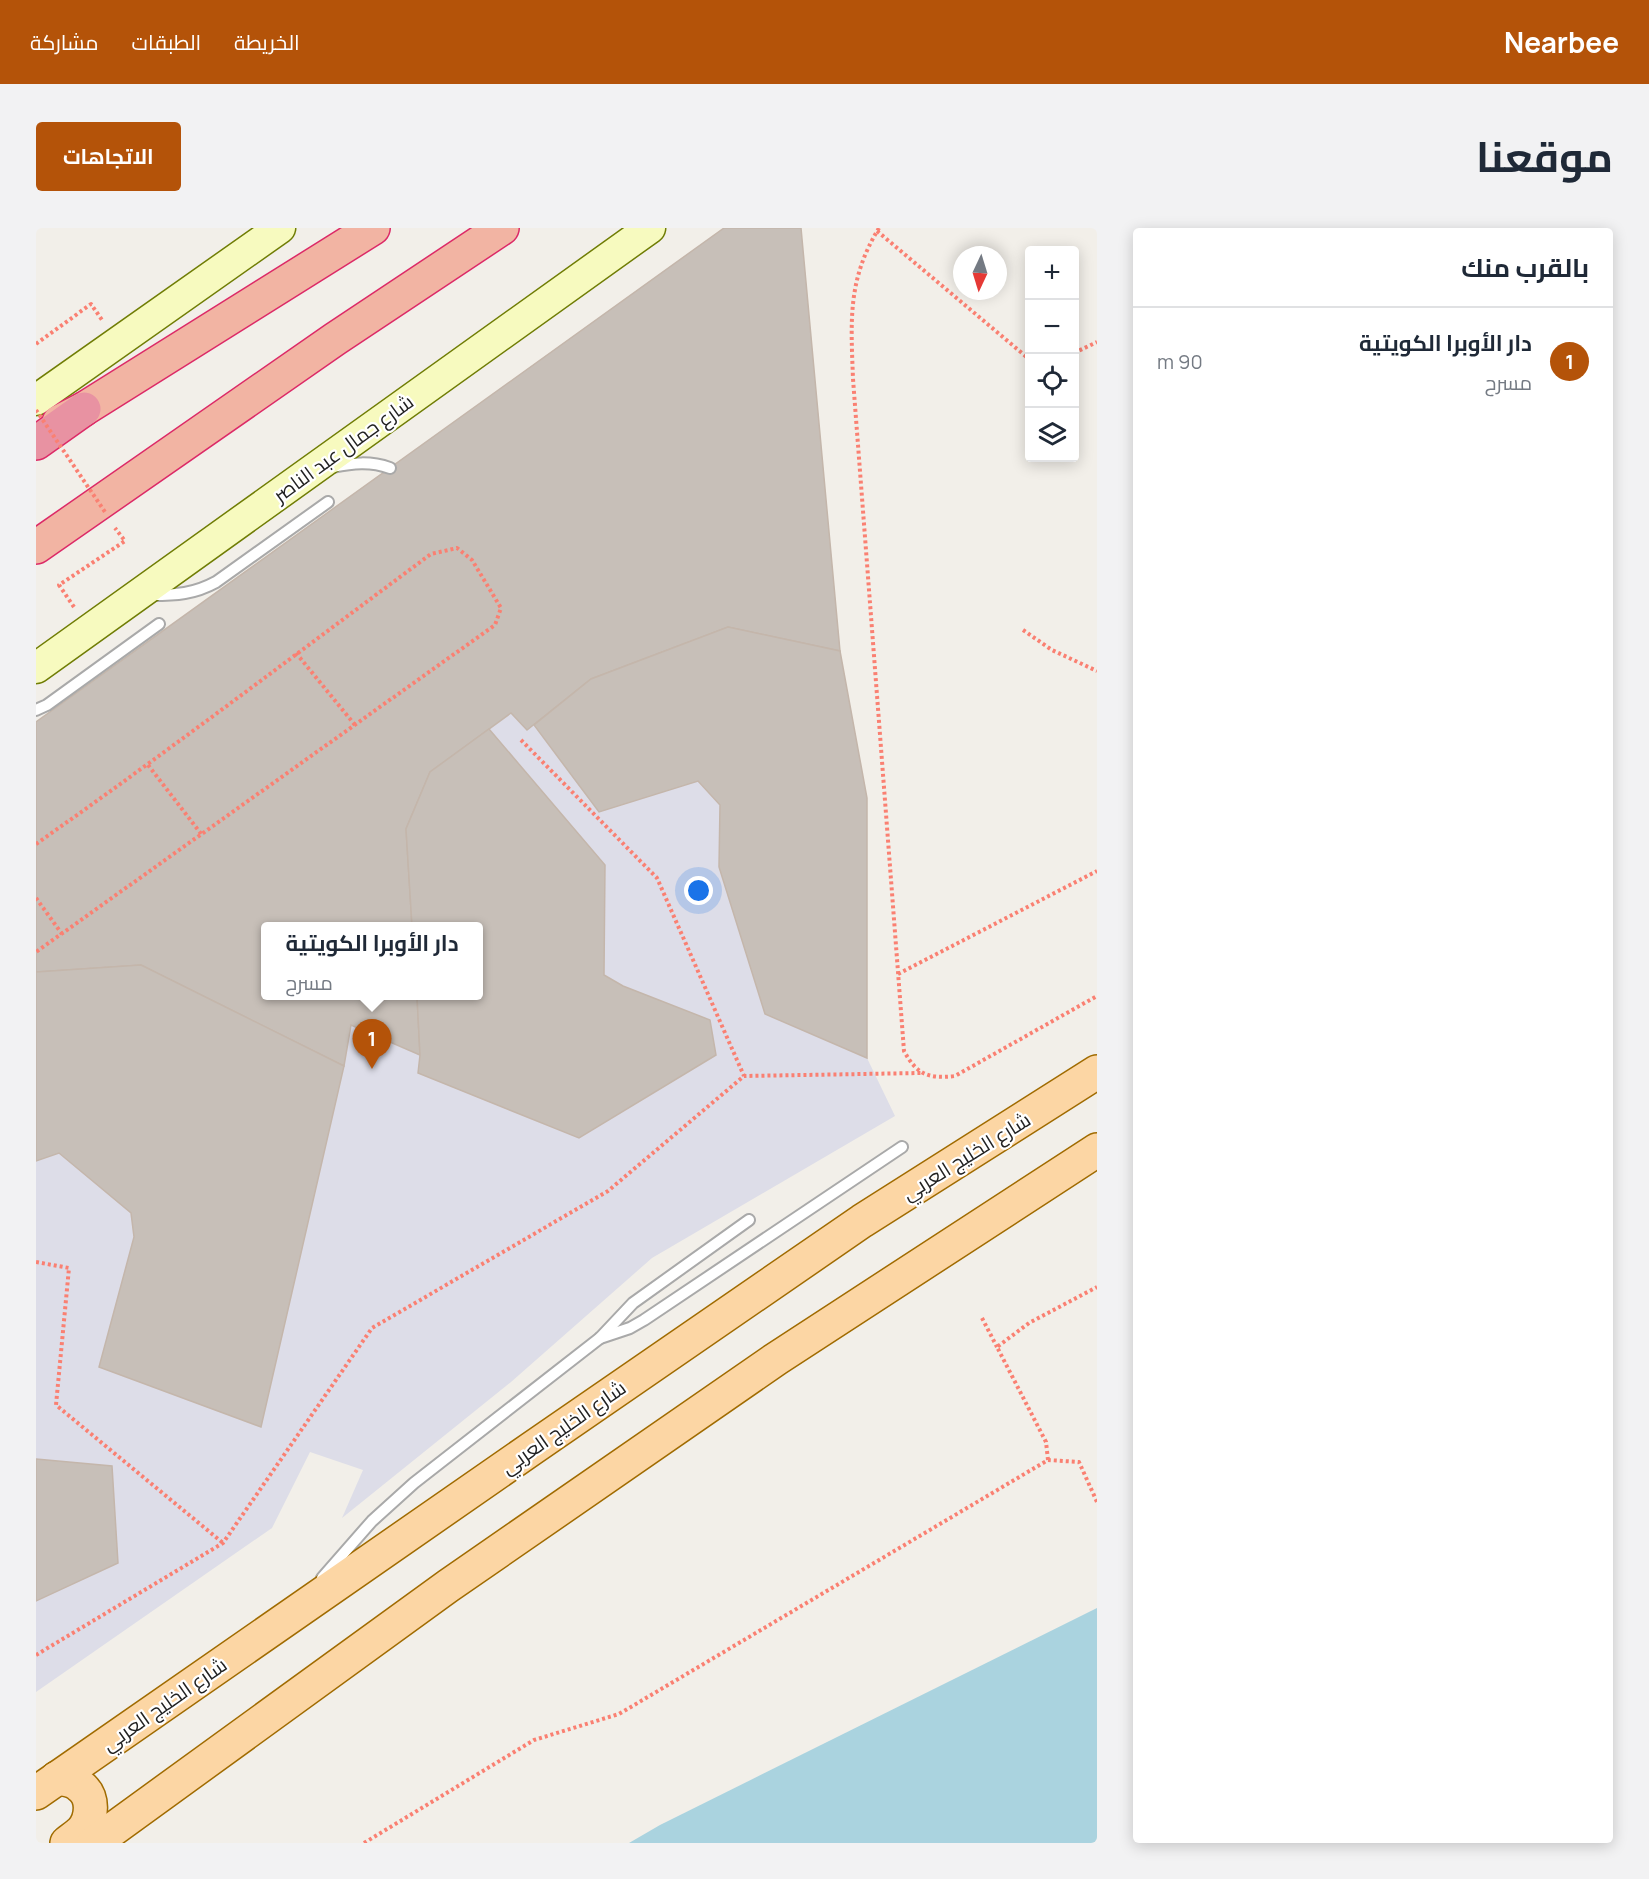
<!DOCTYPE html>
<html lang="ar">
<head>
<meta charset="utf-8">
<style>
  :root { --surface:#fff; --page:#f2f2f3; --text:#1f2937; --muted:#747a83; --line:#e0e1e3; --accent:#b45309 }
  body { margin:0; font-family:Manrope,Cairo,sans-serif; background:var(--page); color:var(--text); direction:rtl }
  .controls { position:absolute; right:18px; top:18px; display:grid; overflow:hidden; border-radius:6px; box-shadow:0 3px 15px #0003 }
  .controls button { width:54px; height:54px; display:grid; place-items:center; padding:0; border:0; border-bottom:2px solid var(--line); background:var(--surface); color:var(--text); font:30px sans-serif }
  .compass { position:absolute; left:917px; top:18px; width:54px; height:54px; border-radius:50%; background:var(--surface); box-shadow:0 3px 15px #0003; rotate:184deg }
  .you { position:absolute; left:663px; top:663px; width:21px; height:21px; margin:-15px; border:4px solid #fff; border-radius:50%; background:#1a73e8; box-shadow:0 0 0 9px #1a73e833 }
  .badge { display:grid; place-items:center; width:39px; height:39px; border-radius:50%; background:var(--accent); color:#fff; font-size:20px; font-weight:700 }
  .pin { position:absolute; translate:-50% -50px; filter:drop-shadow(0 2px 3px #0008) }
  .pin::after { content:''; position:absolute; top:32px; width:21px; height:18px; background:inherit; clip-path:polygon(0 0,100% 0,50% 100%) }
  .popup { position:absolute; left:225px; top:694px; width:222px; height:78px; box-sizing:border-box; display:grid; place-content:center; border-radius:6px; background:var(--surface); filter:drop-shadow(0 2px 4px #0005); font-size:20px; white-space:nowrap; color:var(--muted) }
  .popup b { font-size:22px; color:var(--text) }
  .popup::after { content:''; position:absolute; left:50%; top:100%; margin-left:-12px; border:12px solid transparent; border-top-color:var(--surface) }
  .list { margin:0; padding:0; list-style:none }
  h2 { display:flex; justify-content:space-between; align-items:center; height:78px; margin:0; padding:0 24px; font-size:26px }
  h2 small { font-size:20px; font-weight:400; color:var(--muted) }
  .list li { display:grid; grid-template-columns:39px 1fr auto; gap:18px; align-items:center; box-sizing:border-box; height:108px; padding:0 24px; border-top:2px solid var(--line) }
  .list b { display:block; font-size:22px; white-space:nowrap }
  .list p { margin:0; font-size:20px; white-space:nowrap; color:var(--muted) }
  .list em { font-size:20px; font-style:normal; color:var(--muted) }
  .icon { flex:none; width:33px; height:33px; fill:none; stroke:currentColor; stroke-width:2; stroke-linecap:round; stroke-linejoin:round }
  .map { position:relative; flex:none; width:1061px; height:1615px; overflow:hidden; direction:ltr; border-radius:6px }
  header { display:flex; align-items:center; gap:36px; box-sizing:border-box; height:84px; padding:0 30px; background:var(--accent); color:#fff }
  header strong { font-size:28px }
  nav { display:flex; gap:33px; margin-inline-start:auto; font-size:21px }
  .intro { display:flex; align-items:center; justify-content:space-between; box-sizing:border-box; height:144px; padding:0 36px }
  h1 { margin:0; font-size:42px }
  .button { padding:15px 27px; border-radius:6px; background:var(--accent); color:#fff; font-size:21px; font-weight:700 }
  main { display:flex; gap:36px; padding:0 36px }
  aside { flex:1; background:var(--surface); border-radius:6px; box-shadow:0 3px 15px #0003 }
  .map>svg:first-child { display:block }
</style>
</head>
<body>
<header>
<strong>Nearbee</strong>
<nav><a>الخريطة</a><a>الطبقات</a><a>مشاركة</a></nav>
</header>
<div class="intro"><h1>موقعنا</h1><a class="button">الاتجاهات</a></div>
<main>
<aside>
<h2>بالقرب منك<small></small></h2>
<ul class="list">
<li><span class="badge">1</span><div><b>دار الأوبرا الكويتية</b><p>مسرح</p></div><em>90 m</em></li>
</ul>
</aside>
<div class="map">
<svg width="1061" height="1615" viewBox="0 0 1061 1615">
  <rect width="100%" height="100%" fill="#f2efe9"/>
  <path fill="#dddde8" d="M 475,485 L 491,502 L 498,497 L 563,584 L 662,553 L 684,577 L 683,639 L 729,786 L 831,830 L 859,888 L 616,1030 L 475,1154 L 306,1290 L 327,1242 L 274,1224 L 236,1300 L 0,1464 L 0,1373 L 82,1335 L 76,1238 L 0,1231 L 0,933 L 23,925 L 95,985 L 98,1009 L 64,1139 L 225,1199 L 308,838 L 315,797 L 384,827 L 543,910 L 680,827 L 674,792 L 587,758 L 568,747 L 569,637 L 453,501 Z"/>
  <path fill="#aad3df" d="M 1061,1380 L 1061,1615 L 593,1615 L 624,1597 Z"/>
  <g fill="#c7bfb8" stroke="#c4b6ab" stroke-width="1.5">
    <path d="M 688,0 L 765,0 L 804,423 L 692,399 L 555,451 L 491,502 L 475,485 L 394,544 L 370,601 L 376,698 L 230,698 L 230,768 L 381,768 L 384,827 L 315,797 L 308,838 L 105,737 L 0,744 L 0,494 Z"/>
    <path d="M 692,399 L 804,423 L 831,570 L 831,830 L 729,786 L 683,639 L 684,577 L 662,553 L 563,584 L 498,497 L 555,451 Z"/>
    <path d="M 453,501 L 569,637 L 568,747 L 587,758 L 674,792 L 680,827 L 543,910 L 382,845 L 384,827 L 381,768 L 442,768 L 442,698 L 376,698 L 370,601 L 394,544 Z"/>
    <path d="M 105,737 L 308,838 L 225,1199 L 63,1139 L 98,1009 L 95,985 L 23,925 L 0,933 L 0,744 Z"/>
    <path d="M 0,1231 L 76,1238 L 82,1335 L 0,1373 Z"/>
  </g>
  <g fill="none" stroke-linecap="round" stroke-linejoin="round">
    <defs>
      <g id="service">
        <path d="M 297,239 C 317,235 334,233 354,240"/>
        <path d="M 116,367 C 140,367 158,366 180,354 L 292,274"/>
        <path d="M 0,482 L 11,477 L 123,396"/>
        <path d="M 564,1110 L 594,1100 L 608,1092 L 866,919"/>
        <path d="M 286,1350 L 336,1293 L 378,1255 L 564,1110 L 597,1075 L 713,992"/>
      </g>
      <g id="secondary">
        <path d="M 0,172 L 244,0"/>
        <path d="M 0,440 L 614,0"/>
      </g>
      <g id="primary">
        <path d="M 21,1550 C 30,1551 38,1552 44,1558 C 58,1568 57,1590 46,1603 C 42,1607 36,1611 31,1615"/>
        <path d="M 0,1565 L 495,1221 L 826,993 L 1061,844"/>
        <path d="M 58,1615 L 412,1358 L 740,1131 L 1061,922"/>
      </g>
      <g id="trunk">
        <path d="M 23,194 L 48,181 L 337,0"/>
        <path d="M 0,319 L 299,111 L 466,0"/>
      </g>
      <path id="motorway" d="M 0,215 L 48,181"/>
    </defs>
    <use href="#service" stroke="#a9a9a9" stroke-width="14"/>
    <use href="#secondary" stroke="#707d05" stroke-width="33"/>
    <use href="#primary" stroke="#a06b00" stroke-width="36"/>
    <use href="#trunk" stroke="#dc2a67" stroke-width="36"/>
    <use href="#motorway" stroke="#dc2a67" stroke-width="36"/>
    <g stroke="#fa8072" stroke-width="4" stroke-dasharray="3 3" stroke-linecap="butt">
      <path d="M 843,0 C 811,52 815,94 817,151 L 868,823 C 881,847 893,851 919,848 L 1061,768"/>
      <path d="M 841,3 L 993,131"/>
      <path d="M 0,116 L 55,76 L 66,92"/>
      <path d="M 1038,125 L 1061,114"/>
      <path d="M 38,379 L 23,357 L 89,313 L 79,300"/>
      <path d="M 987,402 L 1016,422 L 1061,443"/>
      <path d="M 260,425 L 319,497"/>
      <path d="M 485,512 L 621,650 L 708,848"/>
      <path d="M 112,537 L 166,607"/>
      <path d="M 0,616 C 134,522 264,423 395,326 L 421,320 L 436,332 L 465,380 L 459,397 L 0,724"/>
      <path d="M 0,670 L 26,706"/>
      <path d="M 862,746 L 1061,643"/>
      <path d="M 0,1034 L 33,1040 L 20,1177 L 187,1315"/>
      <path d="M 946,1090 L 961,1119"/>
      <path d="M 1012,1232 L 1010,1214 L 961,1119 L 993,1095 L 1061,1059"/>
      <path d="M 0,1427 L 187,1315 L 336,1100 L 572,963 L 708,848 L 885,845"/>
      <path d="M 328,1615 L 498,1512 L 583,1486 L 1012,1232 L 1043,1234 L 1061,1274"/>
    </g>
    <use href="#service" stroke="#fff" stroke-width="10"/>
    <use href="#secondary" stroke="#f7fabf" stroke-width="30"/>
    <use href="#primary" stroke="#fcd6a4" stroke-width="33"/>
    <use href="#trunk" stroke="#f2b4a3" stroke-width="33"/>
    <use href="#motorway" stroke="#e892a2" stroke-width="33"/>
    <path stroke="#fa8072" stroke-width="4" stroke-dasharray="3 3" stroke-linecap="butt" d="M 0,182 L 69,284"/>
  </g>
  <g text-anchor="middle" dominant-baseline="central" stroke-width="4.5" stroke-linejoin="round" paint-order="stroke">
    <g font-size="20" fill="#222" stroke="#fff">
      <text transform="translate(307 220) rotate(-36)">شارع جمال عبد الناصر</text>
      <text transform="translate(930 928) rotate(-32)">شارع الخليج العربي</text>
      <text transform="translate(527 1199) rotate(-35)">شارع الخليج العربي</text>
      <text transform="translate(128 1476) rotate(-35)">شارع الخليج العربي</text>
    </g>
  </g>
</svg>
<div class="controls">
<button>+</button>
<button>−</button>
<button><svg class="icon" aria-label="locate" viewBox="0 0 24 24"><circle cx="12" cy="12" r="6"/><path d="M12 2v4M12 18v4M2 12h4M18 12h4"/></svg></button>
<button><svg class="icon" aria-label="layers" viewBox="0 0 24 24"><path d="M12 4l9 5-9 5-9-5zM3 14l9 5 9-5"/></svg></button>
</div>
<svg class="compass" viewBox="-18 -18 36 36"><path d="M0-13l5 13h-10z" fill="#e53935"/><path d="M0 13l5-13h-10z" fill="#747a83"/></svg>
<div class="you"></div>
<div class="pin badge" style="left:336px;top:841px">1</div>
<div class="popup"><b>دار الأوبرا الكويتية</b>مسرح</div>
</div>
</main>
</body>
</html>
